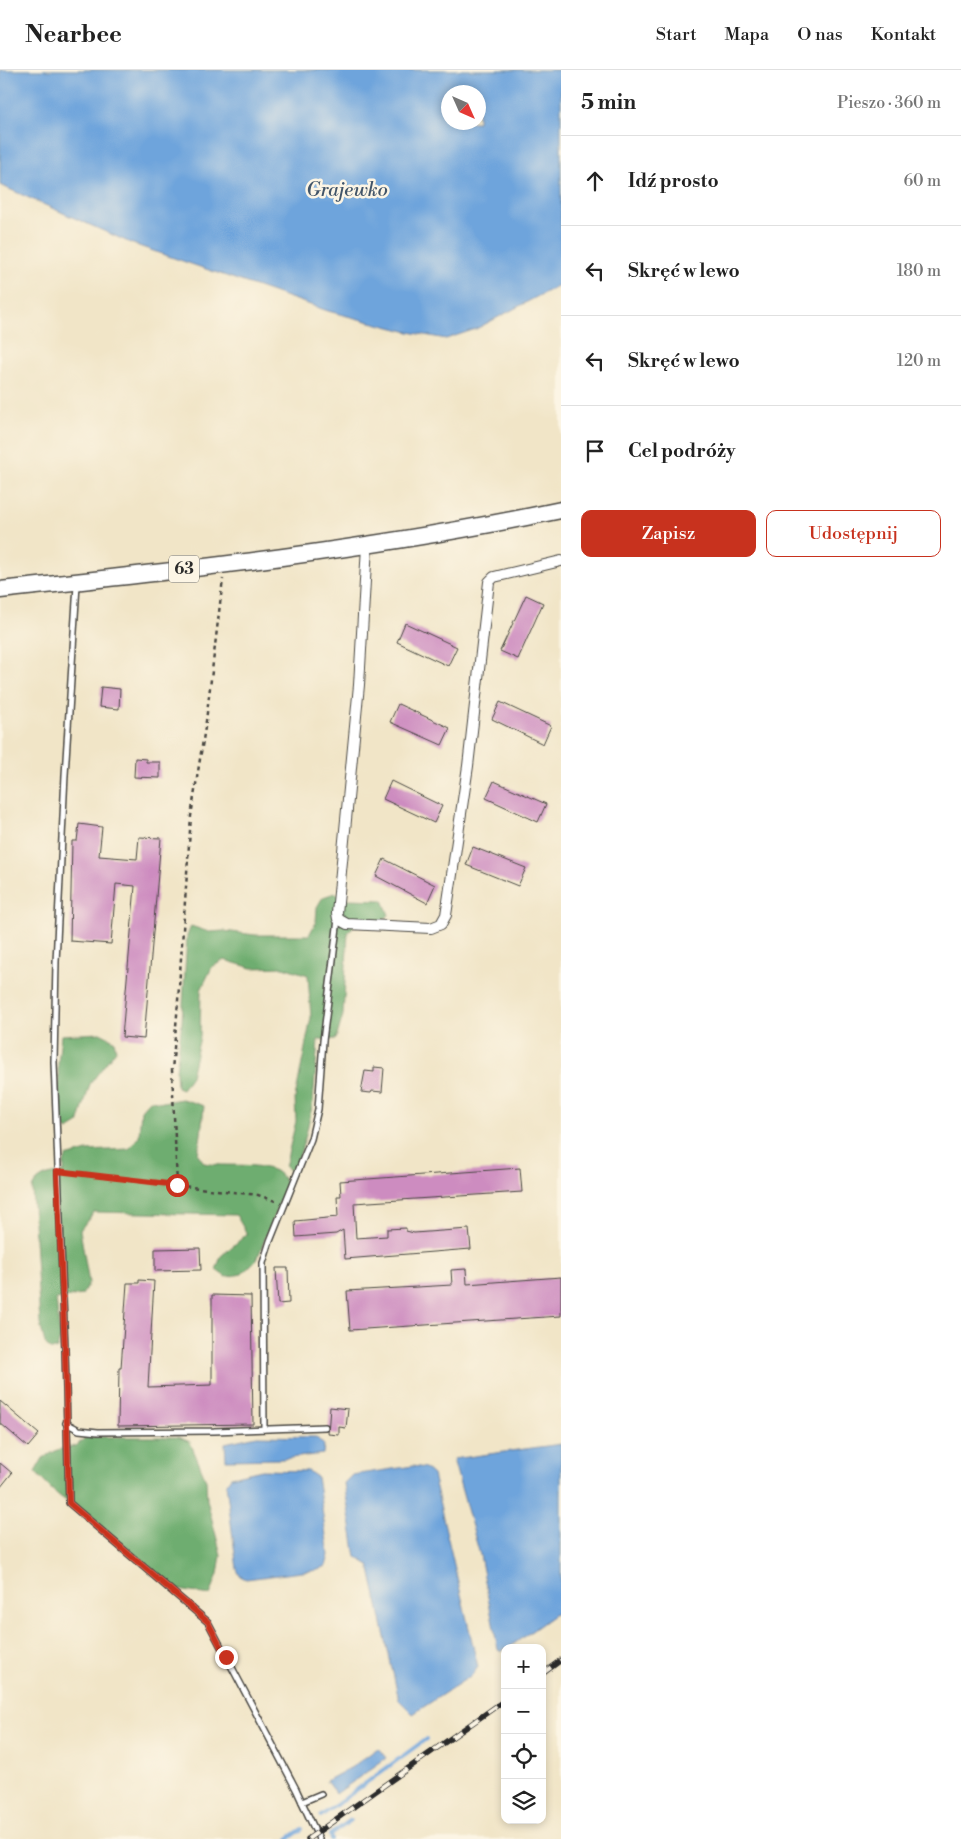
<!DOCTYPE html>
<html lang="pl">
<head>
<meta charset="utf-8">
<style>
  :root { --surface:#fff; --page:#f2f2f2; --text:#222; --muted:#767676; --line:#e0e0e0; --accent:#c8321e }
  body { margin:0; font-family:"Libre Bodoni",serif; background:var(--page); color:var(--text) }
  .controls { position:absolute; right:15px; bottom:15px; display:grid; overflow:hidden; border-radius:10px; box-shadow:0 2px 8px #0003 }
  .controls button { width:45px; height:45px; display:grid; place-items:center; padding:0; border:0; border-bottom:1px solid var(--line); background:var(--surface); color:var(--text); font:25px sans-serif }
  .compass { position:absolute; left:441px; top:15px; width:45px; height:45px; border-radius:50%; background:var(--surface); box-shadow:0 2px 8px #0003; rotate:135deg }
  .stop { position:absolute; width:15px; height:15px; margin:-11px; border:4px solid #c8321e; border-radius:50%; background:#fff }
  .stop.end { background:#c8321e; border-color:#fff; box-shadow:0 1px 5px #0008 }
  .list { margin:0; padding:0; list-style:none }
  h2 { display:flex; justify-content:space-between; align-items:center; height:65px; margin:0; padding:0 20px; font-size:21px }
  h2 small { font-size:16px; font-weight:400; color:var(--muted) }
  .list li { display:grid; grid-template-columns:32px 1fr auto; gap:15px; align-items:center; box-sizing:border-box; height:90px; padding:0 20px; border-top:1px solid var(--line) }
  .list b { display:block; font-size:19px; white-space:nowrap }
  .list em { font-size:16px; font-style:normal; color:var(--muted) }
  .actions { display:flex; gap:10px; padding:15px 20px }
  .actions a { flex:1; padding:11px 0; border:1px solid var(--accent); border-radius:10px; text-align:center; font-size:18px; color:var(--accent) }
  .actions .main { background:var(--accent); color:#fff }
  .icon { flex:none; width:28px; height:28px; fill:none; stroke:currentColor; stroke-width:2; stroke-linecap:round; stroke-linejoin:round }
  .map { position:relative; flex:none; width:561px; height:1769px; overflow:hidden }
  header { display:flex; align-items:center; gap:30px; box-sizing:border-box; height:70px; padding:0 25px; background:var(--surface); border-bottom:1px solid var(--line) }
  header strong { font-size:24px }
  nav { display:flex; gap:28px; margin-inline-start:auto; font-size:18px }
  main { display:flex }
  aside { flex:1; background:var(--surface) }
  .map>svg:first-child { display:block }
</style>
</head>
<body>
<header>
<strong>Nearbee</strong>
<nav><a>Start</a><a>Mapa</a><a>O nas</a><a>Kontakt</a></nav>
</header>
<main>
<div class="map">
<svg width="561" height="1769" viewBox="0 0 561 1769">
  <rect width="100%" height="100%" fill="#fcf5e5"/>
  <filter id="ink" filterUnits="userSpaceOnUse"><feTurbulence type="fractalNoise" baseFrequency=".02" numOctaves="2"/><feDisplacementMap in="SourceGraphic" scale="10" xChannelSelector="R" yChannelSelector="G"/><feConvolveMatrix kernelMatrix="1 2 1 2 8 2 1 2 1" color-interpolation-filters="sRGB"/></filter>
  <filter id="wash" filterUnits="userSpaceOnUse"><feTurbulence type="fractalNoise" baseFrequency=".0096" numOctaves="4" result="noise"/><feDisplacementMap in="SourceGraphic" scale="20" xChannelSelector="R" yChannelSelector="G"/><feGaussianBlur stdDeviation="1.12" result="paint"/><feColorMatrix in="noise" values="0 0 0 0 0 0 0 0 0 0 0 0 0 0 0 0 0 1.4 0 .05"/><feComposite in="paint" operator="in"/></filter>
  <g filter="url(#wash)">
    <rect width="100%" height="100%" fill="#f1e5c7"/>
    <g fill="#6ead6f" stroke="#4c6c4d">
      <path d="M 335,823 L 347,829 L 383,830 L 389,845 L 381,853 L 359,851 L 348,862 L 343,945 L 336,969 L 318,970 L 313,1032 L 306,1065 L 295,1100 L 292,1102 L 285,1097 L 296,1051 L 295,1028 L 311,948 L 308,905 L 283,897 L 252,898 L 224,890 L 212,897 L 201,920 L 200,967 L 191,1006 L 182,1019 L 177,1017 L 176,1001 L 182,951 L 187,866 L 191,856 L 209,862 L 224,861 L 255,865 L 309,865 L 316,852 L 317,837 L 323,827 Z"/>
      <path d="M 100,963 L 114,970 L 116,980 L 90,1014 L 78,1054 L 68,1060 L 60,1054 L 58,994 L 61,965 Z"/>
      <path d="M 182,1029 L 204,1036 L 201,1064 L 198,1084 L 204,1093 C 228,1098 255,1091 277,1102 C 281,1104 284,1110 287,1114 L 257,1189 L 242,1204 L 226,1207 L 216,1200 L 221,1186 L 247,1164 L 236,1145 L 94,1142 L 80,1160 L 89,1213 L 82,1225 L 56,1229 L 60,1268 L 57,1279 L 50,1279 L 45,1273 L 40,1254 L 32,1118 C 39,1105 50,1104 64,1102 L 64,1093 L 66,1087 L 87,1081 L 129,1079 L 139,1066 L 141,1040 L 150,1030 L 163,1032 Z"/>
      <path d="M 86,1367 L 178,1367 L 190,1372 L 206,1410 L 207,1430 L 221,1485 L 218,1504 L 210,1525 L 179,1520 L 73,1434 L 62,1428 L 51,1419 L 35,1402 L 43,1388 L 57,1380 L 76,1376 Z"/>
    </g>
    <g fill="#6ea4dc" stroke="#4c6884" fill-rule="evenodd">
      <path d="M 0,0 L 561,0 L 561,214 L 476,259 L 446,269 L 409,262 L 328,241 L 133,174 L 0,115 ZM 478,22 L 478,52 L 448,52 L 448,22 Z"/>
      <path d="M 257,1366 L 316,1367 L 324,1375 L 323,1384 L 282,1389 L 226,1390 L 225,1373 Z"/>
      <path d="M 561,1374 L 561,1540 L 508,1578 L 505,1578 L 502,1582 L 498,1580 L 480,1485 L 453,1389 Z"/>
      <path d="M 413,1396 L 425,1398 L 433,1405 L 478,1597 L 472,1605 L 413,1644 L 399,1630 L 369,1495 L 356,1487 L 344,1413 L 352,1405 Z"/>
      <path d="M 262,1400 L 308,1401 L 317,1407 L 329,1485 L 326,1496 L 318,1500 L 246,1509 L 240,1506 L 237,1499 L 226,1414 L 231,1407 Z"/>
      <path d="M 378,1678 L 386,1688 L 336,1724 L 326,1711 L 352,1697 Z"/>
    </g>
    <g fill="none" stroke-linecap="round" stroke-linejoin="round">
      <g stroke="#6ea4dc" stroke-width="4">
        <path d="M 321,1746 L 426,1669"/>
        <path d="M 288,1769 L 302,1759"/>
        <path d="M 331,1769 L 330,1765 L 351,1750"/>
      </g>
    </g>
    <g id="blocks">
      <g fill="#cd8cc0">
        <path d="M 526,525 L 543,533 L 518,589 L 500,581 Z"/>
        <path d="M 405,553 L 457,577 L 448,596 L 397,572 Z"/>
        <path d="M 101,617 L 120,619 L 119,639 L 99,637 Z"/>
        <path d="M 500,632 L 551,656 L 543,674 L 492,649 Z"/>
        <path d="M 398,634 L 450,658 L 442,675 L 390,652 Z"/>
        <path d="M 135,688 L 146,689 L 146,692 L 160,692 L 160,708 L 134,707 Z"/>
        <path d="M 391,711 L 442,736 L 434,753 L 383,729 Z"/>
        <path d="M 494,711 L 546,734 L 538,752 L 486,728 Z"/>
        <path d="M 79,754 L 102,757 L 99,786 L 137,789 L 139,767 L 161,768 L 144,969 L 122,967 L 135,816 L 116,814 L 111,874 L 70,871 L 72,771 L 77,771 Z"/>
        <path d="M 473,777 L 526,798 L 518,816 L 466,795 Z"/>
        <path d="M 384,789 L 435,815 L 427,833 L 376,806 Z"/>
        <path d="M 374,997 L 384,998 L 382,1022 L 372,1021 L 371,1023 L 361,1022 L 365,1001 L 374,1002 Z"/>
        <path d="M 520,1098 L 522,1122 L 354,1133 L 356,1168 L 387,1166 L 387,1159 L 406,1158 L 406,1161 L 414,1163 L 469,1159 L 471,1179 L 345,1189 L 343,1160 L 336,1164 L 296,1167 L 295,1151 L 338,1147 L 337,1126 L 341,1126 L 340,1111 Z"/>
        <path d="M 200,1178 L 201,1200 L 155,1201 L 155,1179 Z"/>
        <path d="M 276,1198 L 288,1198 L 289,1233 L 278,1234 Z"/>
        <path d="M 466,1199 L 467,1214 L 561,1207 L 561,1246 L 350,1260 L 347,1221 L 452,1215 L 451,1200 Z"/>
        <path d="M 139,1210 L 154,1211 L 148,1317 L 212,1315 L 212,1225 L 251,1226 L 253,1354 L 118,1356 L 119,1298 L 121,1298 L 127,1213 L 139,1213 Z"/>
        <path d="M 0,1331 L 39,1364 L 28,1377 L 0,1353 Z"/>
        <path d="M 330,1337 L 348,1339 L 346,1358 L 339,1357 L 339,1365 L 328,1364 Z"/>
        <path d="M 0,1393 L 12,1403 L 0,1418 Z"/>
      </g>
    </g>
  </g>
  <g filter="url(#ink)">
    <use href="#blocks" fill-opacity="0" stroke="#494742" stroke-width="1"/>
    <g fill="none" stroke-linecap="round" stroke-linejoin="round">
      <defs>
        <g id="service">
          <path d="M 77,515 L 65,705 L 56,892 L 54,992 L 65,1280 L 69,1433 L 208,1552 L 296,1719 L 319,1769"/>
          <path d="M 66,1353 L 79,1360 L 98,1362 L 214,1361 L 325,1357"/>
          <path d="M 264,1359 L 263,1193 L 270,1171 L 311,1069 L 318,1039 L 323,971 L 338,849"/>
          <path d="M 302,1732 L 321,1724"/>
        </g>
        <path id="minor" d="M 367,476 L 359,615 L 337,843 L 338,849 L 347,854 L 431,858 L 441,854 L 446,845 L 468,696 L 489,512 L 494,507 L 561,491"/>
        <path id="primary" d="M 0,520 C 188,500 376,479 561,440"/>
      </defs>
      <use href="#service" stroke="#494742" stroke-width="8"/>
      <use href="#minor" stroke="#494742" stroke-width="12"/>
      <use href="#primary" stroke="#494742" stroke-width="19"/>
      <g stroke="#494742" stroke-width="2.5" stroke-dasharray="4 4" stroke-linecap="butt">
        <path d="M 66,1102 L 258,1125 L 278,1132"/>
        <path d="M 177,1115 L 172,1000 L 177,945 L 191,746 L 206,651 L 223,509"/>
      </g>
      <use href="#service" stroke="#fff" stroke-width="5"/>
      <use href="#minor" stroke="#fff" stroke-width="10"/>
      <use href="#primary" stroke="#fff" stroke-width="16"/>
      <defs>
        <g id="rail">
          <path d="M 542,1604 L 561,1590"/>
          <path d="M 308,1769 L 505,1630"/>
        </g>
      </defs>
      <use href="#rail" stroke="#2b2b2b" stroke-width="5.5"/>
      <use href="#rail" stroke="#fcf5e5" stroke-width="4" stroke-dasharray="11" stroke-linecap="butt"/>
    </g>
  </g>
  <g fill="none" stroke-linecap="round" stroke-linejoin="round" filter="url(#ink)">
    <path stroke="#c8321e" stroke-width="6" d="M 177,1115 L 57,1101 L 65,1280 L 69,1433 L 208,1552 L 226,1587"/>
  </g>
  <g text-anchor="middle" dominant-baseline="central" stroke-width="5" stroke-linejoin="round" paint-order="stroke">
    <rect fill="#fcf5e5" stroke="#6a6863" stroke-width="1" x="169" y="485.5" width="30" height="27" rx="4"/>
    <g font-size="16" font-weight="bold" fill="#2b2b2b">
      <text x="184" y="499">63</text>
    </g>
    <g font-size="19" font-style="italic" fill="#425569" stroke="#fcf5e5">
      <text x="347" y="120">Grajewko</text>
    </g>
  </g>
</svg>
<div class="controls">
<button>+</button>
<button>−</button>
<button><svg class="icon" aria-label="locate" viewBox="0 0 24 24"><circle cx="12" cy="12" r="6"/><path d="M12 2v4M12 18v4M2 12h4M18 12h4"/></svg></button>
<button><svg class="icon" aria-label="layers" viewBox="0 0 24 24"><path d="M12 4l9 5-9 5-9-5zM3 14l9 5 9-5"/></svg></button>
</div>
<svg class="compass" viewBox="-18 -18 36 36"><path d="M0-13l5 13h-10z" fill="#e53935"/><path d="M0 13l5-13h-10z" fill="#767676"/></svg>
<div class="stop" style="left:177px;top:1115px"></div>
<div class="stop end" style="left:226px;top:1587px"></div>
</div>
<aside>
<h2>5 min<small>Pieszo · 360 m</small></h2>
<ul class="list">
<li><svg class="icon" aria-label="ahead" viewBox="0 0 24 24"><path d="M12 20V5M6 11l6-6 6 6"/></svg><div><b>Idź prosto</b></div><em>60 m</em></li>
<li><svg class="icon" aria-label="left" viewBox="0 0 24 24"><path d="M17 20v-9H6M10 6l-5 5 5 5"/></svg><div><b>Skręć w lewo</b></div><em>180 m</em></li>
<li><svg class="icon" aria-label="left" viewBox="0 0 24 24"><path d="M17 20v-9H6M10 6l-5 5 5 5"/></svg><div><b>Skręć w lewo</b></div><em>120 m</em></li>
<li><svg class="icon" aria-label="arrive" viewBox="0 0 24 24"><path d="M6 21V4h12l-3 4 3 4H6"/></svg><div><b>Cel podróży</b></div></li>
</ul>
<div class="actions"><a class="main">Zapisz</a><a>Udostępnij</a></div>
</aside>
</main>
</body>
</html>
